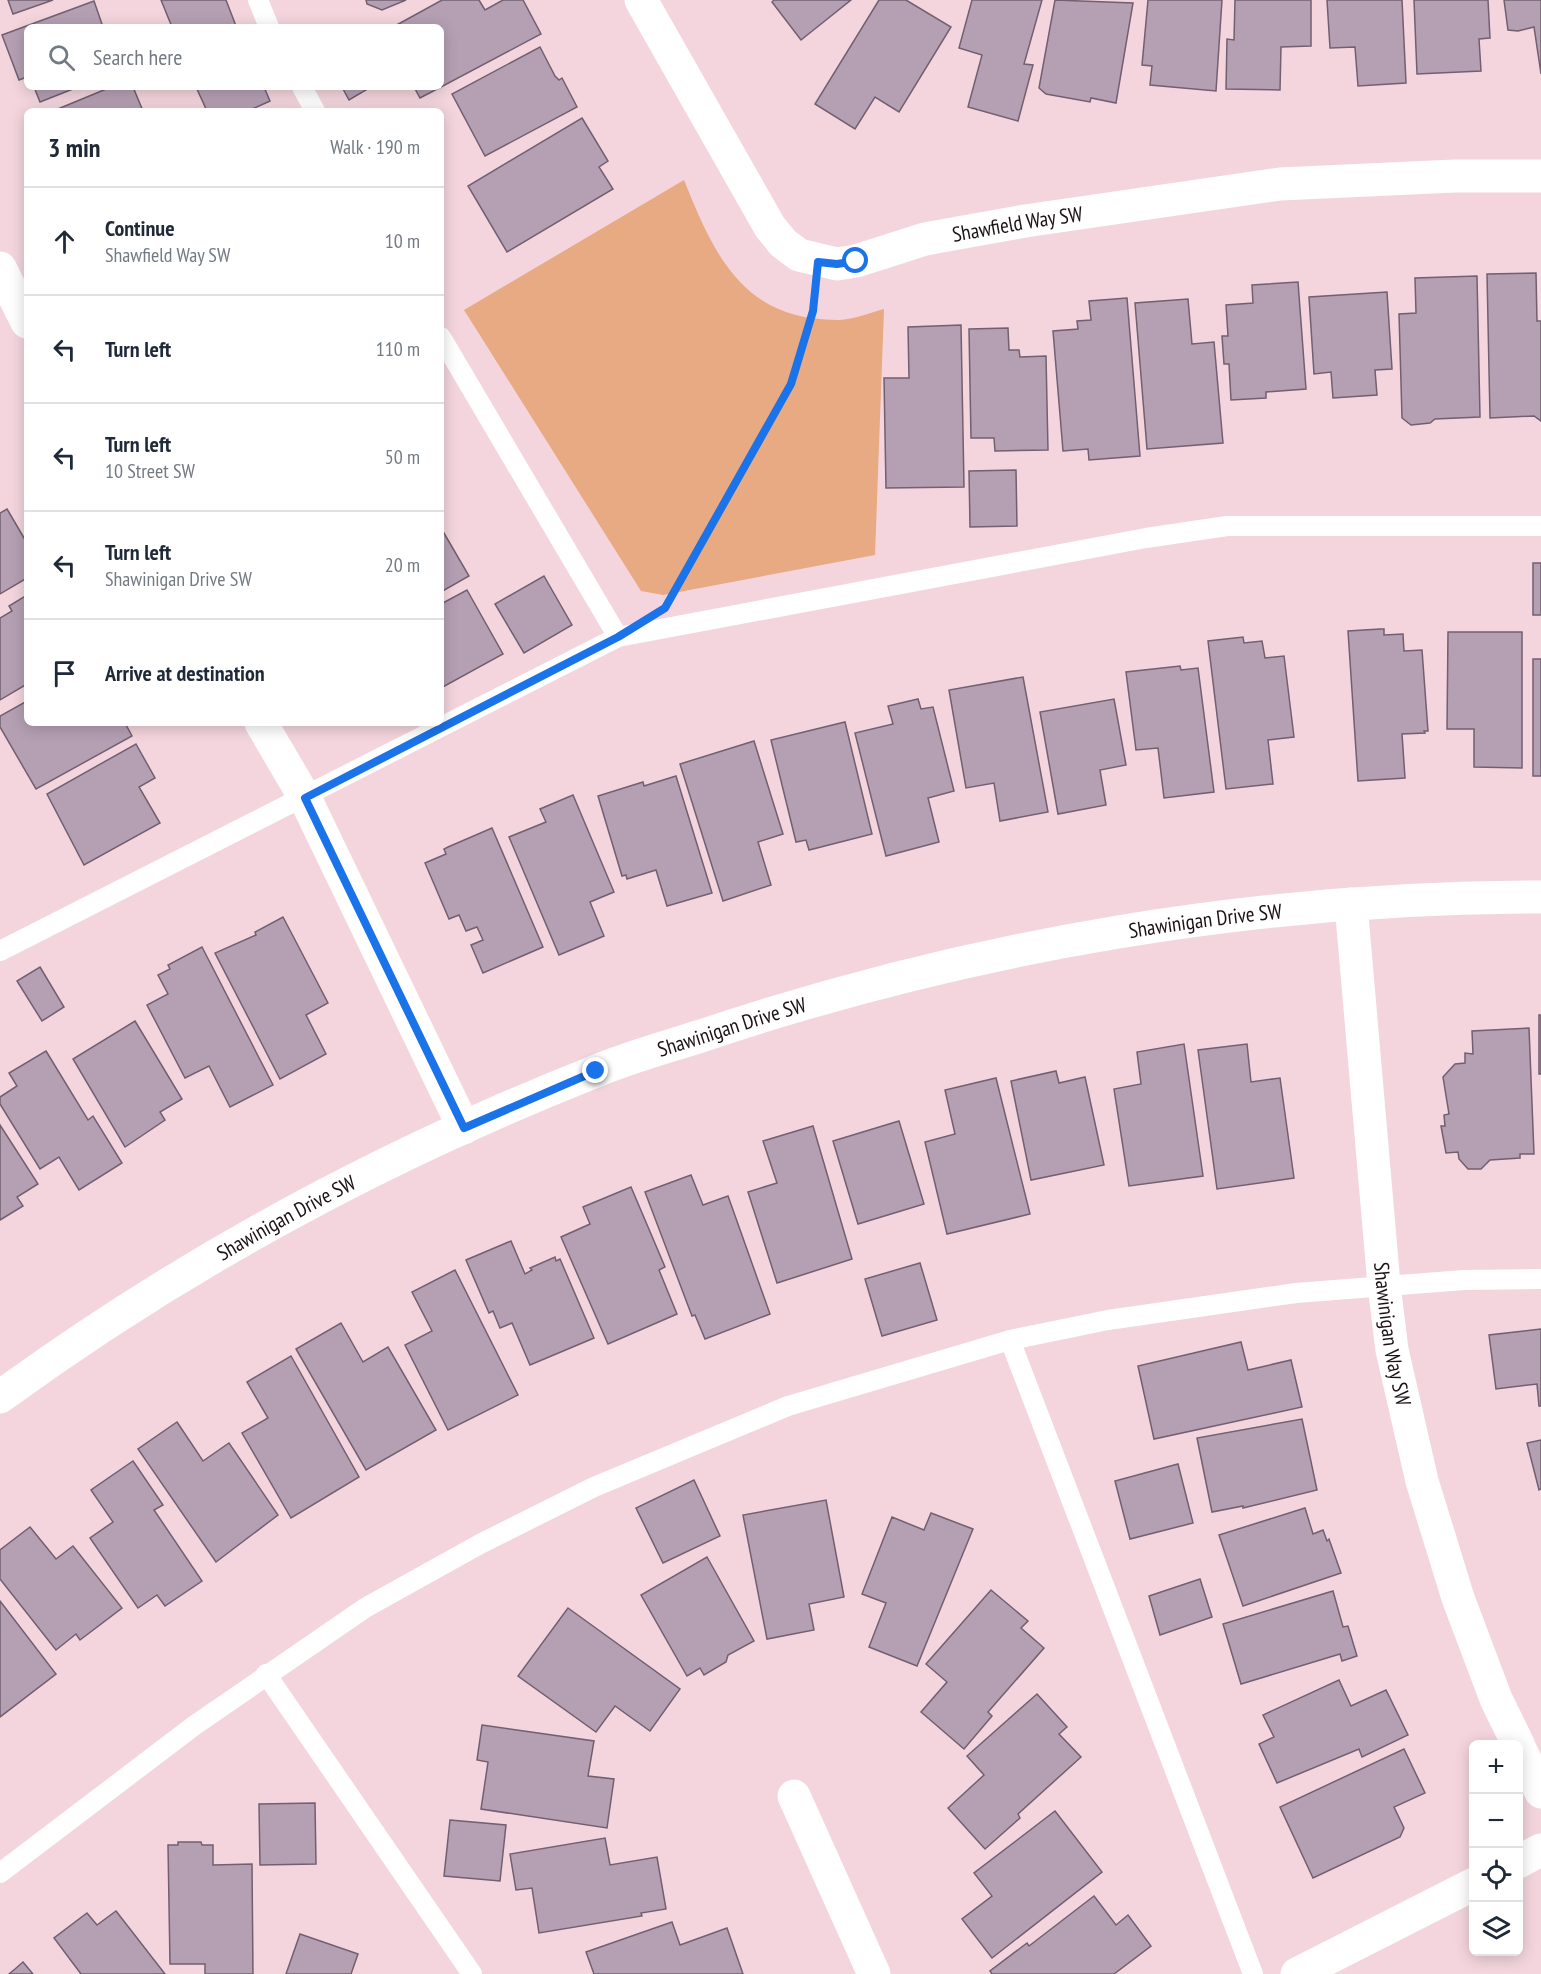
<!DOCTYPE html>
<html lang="en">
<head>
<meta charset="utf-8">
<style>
  :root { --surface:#fff; --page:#f6f6f7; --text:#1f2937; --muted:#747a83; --line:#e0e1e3 }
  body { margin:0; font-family:"PT Sans Narrow",sans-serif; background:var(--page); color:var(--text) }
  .controls { position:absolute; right:18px; bottom:18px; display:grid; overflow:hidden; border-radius:9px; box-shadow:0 3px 15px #0003 }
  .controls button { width:54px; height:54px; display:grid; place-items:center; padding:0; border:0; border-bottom:2px solid var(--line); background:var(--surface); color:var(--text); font:30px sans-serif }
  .stop { position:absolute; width:18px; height:18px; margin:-14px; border:4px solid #1a73e8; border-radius:50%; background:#fff }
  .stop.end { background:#1a73e8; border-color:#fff; box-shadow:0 2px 6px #0008 }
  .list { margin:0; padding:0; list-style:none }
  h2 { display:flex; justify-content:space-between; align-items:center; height:78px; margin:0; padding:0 24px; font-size:26px }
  h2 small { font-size:20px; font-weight:400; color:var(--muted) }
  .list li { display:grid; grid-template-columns:39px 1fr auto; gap:18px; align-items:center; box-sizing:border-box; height:108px; padding:0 24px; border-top:2px solid var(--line) }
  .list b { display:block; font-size:22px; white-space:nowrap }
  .list p { margin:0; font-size:20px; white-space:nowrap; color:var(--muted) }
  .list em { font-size:20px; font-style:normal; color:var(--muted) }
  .icon { flex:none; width:33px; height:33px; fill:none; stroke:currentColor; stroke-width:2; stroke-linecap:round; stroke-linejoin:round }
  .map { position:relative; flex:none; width:1541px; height:1974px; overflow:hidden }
  .search { position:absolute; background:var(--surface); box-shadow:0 3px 15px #0003; left:24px; top:24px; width:420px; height:66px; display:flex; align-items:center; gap:15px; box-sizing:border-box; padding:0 21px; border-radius:9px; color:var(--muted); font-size:22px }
  .panel { position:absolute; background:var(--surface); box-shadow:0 3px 15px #0003; left:24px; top:108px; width:420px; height:618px; border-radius:9px }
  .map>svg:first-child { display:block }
</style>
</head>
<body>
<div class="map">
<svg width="1541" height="1974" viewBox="0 0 1541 1974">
  <rect width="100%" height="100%" fill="#f4d5de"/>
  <path fill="#e7aa82" d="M 684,180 C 715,257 744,321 839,320 C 854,319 870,313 884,309 L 875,555 L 663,595 L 641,591 L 464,310 Z"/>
  <g fill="#b5a0b3" stroke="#725f70" stroke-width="1.5">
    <path d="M 8,0 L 53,0 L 13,14 Z"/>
    <path d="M 161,0 L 226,0 L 236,26 L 172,27 Z"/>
    <path d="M 366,0 L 406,0 L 382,10 L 367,4 Z"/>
    <path d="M 442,0 L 479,0 L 485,10 L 503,0 L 523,0 L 541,34 L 441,87 L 441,27 L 393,27 Z"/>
    <path d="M 774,0 L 851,0 L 801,40 L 772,2 Z"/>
    <path d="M 879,0 L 906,0 L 951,27 L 899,112 L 875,97 L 855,129 L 815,104 Z"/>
    <path d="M 972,0 L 1042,0 L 1024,64 L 1033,65 L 1018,121 L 968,107 L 982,55 L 959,48 Z"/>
    <path d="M 1055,0 L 1133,3 L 1116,103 L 1091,98 L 1090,102 L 1046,94 L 1039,88 Z"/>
    <path d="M 1148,0 L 1222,0 L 1216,91 L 1150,85 L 1152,66 L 1142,65 Z"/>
    <path d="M 1235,0 L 1311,0 L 1311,46 L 1281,47 L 1280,90 L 1226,89 L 1227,39 L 1234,40 Z"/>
    <path d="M 1327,0 L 1402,0 L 1406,83 L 1358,86 L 1355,47 L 1330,48 Z"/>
    <path d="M 1414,0 L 1488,0 L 1490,38 L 1479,39 L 1481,71 L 1417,74 Z"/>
    <path d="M 1504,0 L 1541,0 L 1541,74 L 1534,27 L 1518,31 L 1508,30 Z"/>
    <path d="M 94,1 L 103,27 L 27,27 L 27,77 L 19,80 L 2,35 Z"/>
    <path d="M 540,47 L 555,76 L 559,80 L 562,78 L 577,107 L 485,156 L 452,94 Z"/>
    <path d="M 34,87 L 78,87 L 40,102 Z"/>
    <path d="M 111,87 L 133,87 L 143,111 L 53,111 Z"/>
    <path d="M 196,87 L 264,87 L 270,101 L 248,111 L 207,111 Z"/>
    <path d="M 342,87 L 371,87 L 349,100 Z"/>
    <path d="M 414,87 L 441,87 L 420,98 Z"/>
    <path d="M 582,118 L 608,161 L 599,167 L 613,189 L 507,252 L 468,186 Z"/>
    <path d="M 1536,273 L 1537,321 L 1541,321 L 1541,421 L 1534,416 L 1490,418 L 1487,274 Z"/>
    <path d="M 1477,276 L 1480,417 L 1435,419 L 1430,423 L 1411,425 L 1402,418 L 1399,314 L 1416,313 L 1415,278 Z"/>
    <path d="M 1298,282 L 1306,389 L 1266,392 L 1266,398 L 1231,400 L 1229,364 L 1224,364 L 1222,336 L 1228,336 L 1226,305 L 1253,303 L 1252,285 Z"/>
    <path d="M 1387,292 L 1392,369 L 1375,370 L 1377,395 L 1333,398 L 1331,372 L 1314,374 L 1309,297 Z"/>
    <path d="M 1127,298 L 1140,456 L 1089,460 L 1088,449 L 1063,451 L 1053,331 L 1078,329 L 1077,321 L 1091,320 L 1089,301 Z"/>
    <path d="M 1188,299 L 1192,344 L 1214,342 L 1223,443 L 1147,449 L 1135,303 Z"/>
    <path d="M 961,325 L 964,487 L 886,488 L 884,378 L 909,378 L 908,327 Z"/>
    <path d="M 1008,328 L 1009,350 L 1019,350 L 1020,357 L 1046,356 L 1048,450 L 995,451 L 994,438 L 971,438 L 969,329 Z"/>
    <path d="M 1016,470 L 1017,526 L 970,527 L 969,471 Z"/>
    <path d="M 7,509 L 27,543 L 27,578 L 0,594 L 0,513 Z"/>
    <path d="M 441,528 L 469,576 L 441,592 Z"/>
    <rect x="1533" y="563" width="8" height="52"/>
    <path d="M 544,576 L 572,625 L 524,653 L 495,604 Z"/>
    <path d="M 467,590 L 503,654 L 441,688 L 441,604 Z"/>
    <path d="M 27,595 L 27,684 L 0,700 L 0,618 L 12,611 L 9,606 Z"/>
    <path d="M 1380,629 L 1384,629 L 1384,635 L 1403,634 L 1404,651 L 1422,650 L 1428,731 L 1424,731 L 1425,733 L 1402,734 L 1405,778 L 1358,781 L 1348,631 Z"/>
    <path d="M 1448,632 L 1522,632 L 1522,768 L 1474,767 L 1474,729 L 1447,729 Z"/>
    <path d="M 1243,637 L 1244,643 L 1262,641 L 1265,658 L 1284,656 L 1294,737 L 1268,740 L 1273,784 L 1226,789 L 1208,641 Z"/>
    <rect x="1533" y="659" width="8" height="117"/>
    <path d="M 1180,666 L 1181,670 L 1198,668 L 1214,792 L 1164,798 L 1158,748 L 1136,750 L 1126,672 Z"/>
    <path d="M 1023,677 L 1048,812 L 1000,821 L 994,783 L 966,788 L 949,690 Z"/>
    <path d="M 918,699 L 921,709 L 933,707 L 954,791 L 928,798 L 939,842 L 886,856 L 855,733 L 893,724 L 888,706 Z"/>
    <path d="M 1114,699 L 1126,765 L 1100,770 L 1106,805 L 1058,814 L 1040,712 Z"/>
    <path d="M 27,701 L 27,723 L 125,723 L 132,736 L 36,789 L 0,727 L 0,716 Z"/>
    <path d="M 845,722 L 872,834 L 809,850 L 806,840 L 796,842 L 771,740 Z"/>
    <path d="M 754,741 L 783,834 L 758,842 L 771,885 L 723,901 L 680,764 Z"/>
    <path d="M 136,744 L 155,778 L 139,787 L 160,823 L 84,865 L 47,794 Z"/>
    <path d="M 676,776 L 712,893 L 667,906 L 656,870 L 627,879 L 626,875 L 622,876 L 598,796 L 643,782 L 644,786 Z"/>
    <path d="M 573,795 L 614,892 L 590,902 L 604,936 L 559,955 L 509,837 L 546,822 L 540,809 Z"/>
    <path d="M 492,828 L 543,947 L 483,973 L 471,945 L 483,940 L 477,927 L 466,931 L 459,915 L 449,919 L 425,863 L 446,854 L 444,849 L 448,847 Z"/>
    <path d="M 283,917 L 328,1003 L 306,1015 L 326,1054 L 280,1079 L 215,953 L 256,935 L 255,932 Z"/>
    <path d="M 202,947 L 273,1085 L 230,1107 L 209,1066 L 185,1078 L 147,1005 L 168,994 L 158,975 L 170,969 L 168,965 Z"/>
    <path d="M 40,967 L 64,1007 L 42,1021 L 17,981 Z"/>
    <rect x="1539" y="1015" width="2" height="59"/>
    <path d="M 135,1021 L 182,1099 L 160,1112 L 165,1120 L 125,1147 L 73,1059 Z"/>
    <path d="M 1529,1028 L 1534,1154 L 1520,1154 L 1520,1158 L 1490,1160 L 1481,1169 L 1468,1169 L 1459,1159 L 1458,1152 L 1446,1153 L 1441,1126 L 1445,1126 L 1444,1115 L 1449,1114 L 1443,1077 L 1455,1064 L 1465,1063 L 1465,1053 L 1473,1054 L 1472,1031 Z"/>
    <path d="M 1184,1044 L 1203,1176 L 1129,1186 L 1114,1089 L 1141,1084 L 1137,1052 Z"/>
    <path d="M 1247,1044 L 1251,1082 L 1280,1078 L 1294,1178 L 1217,1189 L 1198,1050 Z"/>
    <path d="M 46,1051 L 88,1120 L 93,1116 L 122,1163 L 79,1190 L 59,1157 L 40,1169 L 0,1104 L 0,1097 L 17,1086 L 9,1073 Z"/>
    <path d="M 1056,1071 L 1059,1083 L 1085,1077 L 1104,1165 L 1031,1180 L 1011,1081 Z"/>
    <path d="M 996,1078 L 1030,1214 L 947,1234 L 925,1142 L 955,1134 L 945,1090 Z"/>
    <path d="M 899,1121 L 924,1204 L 858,1224 L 833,1141 Z"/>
    <path d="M 0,1125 L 38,1184 L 17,1197 L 23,1206 L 0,1220 Z"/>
    <path d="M 813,1126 L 852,1259 L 777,1283 L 748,1192 L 777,1183 L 763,1141 Z"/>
    <path d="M 691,1175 L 703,1205 L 728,1196 L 770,1314 L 705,1339 L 695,1315 L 692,1316 L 645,1192 Z"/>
    <path d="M 631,1187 L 665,1267 L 659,1270 L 677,1314 L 608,1344 L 561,1237 L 590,1224 L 583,1207 Z"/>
    <path d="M 511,1241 L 525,1274 L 532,1270 L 530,1268 L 555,1257 L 556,1261 L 560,1259 L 594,1338 L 530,1365 L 512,1323 L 500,1328 L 493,1311 L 489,1313 L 466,1260 Z"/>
    <path d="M 920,1263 L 937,1320 L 882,1336 L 865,1279 Z"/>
    <path d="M 455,1270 L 518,1395 L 448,1430 L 405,1345 L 432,1331 L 412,1292 Z"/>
    <path d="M 341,1323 L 363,1362 L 388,1347 L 436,1430 L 366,1470 L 296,1349 Z"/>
    <path d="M 1541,1329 L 1541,1406 L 1539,1406 L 1537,1384 L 1496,1389 L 1489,1335 Z"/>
    <path d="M 1241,1342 L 1248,1370 L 1291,1360 L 1302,1407 L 1154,1439 L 1138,1366 Z"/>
    <path d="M 291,1356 L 359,1477 L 291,1518 L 242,1433 L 268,1418 L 247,1382 Z"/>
    <path d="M 1302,1419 L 1317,1490 L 1243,1508 L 1243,1506 L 1212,1512 L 1197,1438 Z"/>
    <path d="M 177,1422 L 203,1461 L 229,1443 L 278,1515 L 216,1562 L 138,1449 Z"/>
    <path d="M 1541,1440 L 1541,1489 L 1539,1490 L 1527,1443 Z"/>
    <path d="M 133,1461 L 163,1505 L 154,1510 L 202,1581 L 165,1606 L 157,1595 L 138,1608 L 90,1538 L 113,1522 L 91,1490 Z"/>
    <path d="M 1178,1464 L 1193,1523 L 1130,1539 L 1115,1481 Z"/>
    <path d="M 694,1480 L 720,1536 L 663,1563 L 636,1508 Z"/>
    <path d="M 826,1500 L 844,1597 L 809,1604 L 814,1630 L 767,1639 L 743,1515 Z"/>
    <path d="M 1305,1508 L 1313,1534 L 1323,1530 L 1327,1541 L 1329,1539 L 1341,1573 L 1243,1606 L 1219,1535 Z"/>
    <path d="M 931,1513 L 973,1529 L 917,1666 L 869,1647 L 886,1603 L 862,1594 L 892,1517 L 924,1530 Z"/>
    <path d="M 30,1527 L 56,1559 L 73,1546 L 122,1608 L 80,1640 L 76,1634 L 56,1650 L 0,1579 L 0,1550 Z"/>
    <path d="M 707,1557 L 754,1641 L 728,1655 L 726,1662 L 704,1675 L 700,1668 L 687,1676 L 641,1595 Z"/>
    <path d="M 1200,1579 L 1212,1617 L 1160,1635 L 1149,1596 Z"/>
    <path d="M 991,1590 L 1028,1621 L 1021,1628 L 1044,1648 L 988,1712 L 992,1716 L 964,1749 L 921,1712 L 947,1682 L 926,1664 Z"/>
    <path d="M 1333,1591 L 1343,1627 L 1348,1626 L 1357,1656 L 1342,1661 L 1340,1654 L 1241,1684 L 1223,1624 Z"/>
    <path d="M 0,1601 L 56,1674 L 0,1717 Z"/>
    <path d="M 568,1608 L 680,1689 L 650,1731 L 615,1706 L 596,1732 L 518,1676 Z"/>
    <path d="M 1339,1680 L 1351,1706 L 1386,1690 L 1408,1735 L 1362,1757 L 1359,1749 L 1277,1783 L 1259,1744 L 1274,1737 L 1263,1715 Z"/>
    <path d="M 1037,1694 L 1067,1727 L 1059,1734 L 1081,1757 L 1018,1814 L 1020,1818 L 985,1849 L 948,1808 L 984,1775 L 967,1756 Z"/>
    <path d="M 482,1725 L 594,1741 L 588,1776 L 614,1779 L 607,1828 L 481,1809 L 488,1762 L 477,1760 Z"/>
    <path d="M 1404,1749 L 1425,1793 L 1394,1807 L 1404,1828 L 1400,1837 L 1313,1878 L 1280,1807 Z"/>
    <path d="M 315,1803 L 316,1864 L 260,1865 L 259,1804 Z"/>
    <path d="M 1055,1811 L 1102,1872 L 992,1958 L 962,1919 L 992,1896 L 974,1873 Z"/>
    <path d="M 450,1820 L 506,1825 L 500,1881 L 444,1876 Z"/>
    <path d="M 605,1838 L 610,1865 L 657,1857 L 666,1909 L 641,1913 L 642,1916 L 539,1933 L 532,1888 L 516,1890 L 510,1854 Z"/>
    <path d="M 178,1842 L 201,1842 L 202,1845 L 213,1845 L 213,1865 L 252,1864 L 253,1974 L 205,1974 L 205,1964 L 170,1964 L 168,1845 L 178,1845 Z"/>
    <path d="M 1094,1896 L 1116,1925 L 1128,1915 L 1151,1946 L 1114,1974 L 992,1974 L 990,1971 L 1027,1943 L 1029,1946 Z"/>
    <path d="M 116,1911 L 165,1974 L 81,1974 L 54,1938 L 87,1913 L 97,1925 Z"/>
    <path d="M 672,1922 L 680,1945 L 727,1928 L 743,1974 L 594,1974 L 586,1952 Z"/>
    <path d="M 300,1934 L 358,1954 L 351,1974 L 286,1974 Z"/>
    <path d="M 23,1962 L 33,1974 L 9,1974 L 15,1969 Z"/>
  </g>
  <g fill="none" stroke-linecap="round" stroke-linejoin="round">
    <path stroke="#907b81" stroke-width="4" stroke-dasharray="6 3" stroke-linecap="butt" d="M 675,590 L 791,384 L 814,301"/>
    <g stroke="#fff" stroke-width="20">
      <path d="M 258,0 L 269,27"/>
      <path d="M 302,87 L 315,111"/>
      <path d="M 441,337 L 618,637"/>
      <path d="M 0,951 L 618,637 L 1146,538 L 1227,526 L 1541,526"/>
      <path d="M 1010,1340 L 1253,1974"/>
      <path d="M 266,1674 L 472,1974"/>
      <path d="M 0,1873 L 195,1725 L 365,1608 L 480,1544 L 594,1487 L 788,1406 L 1010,1340 L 1108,1320 L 1296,1293 L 1464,1280 L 1541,1279"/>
    </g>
    <g stroke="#fff" stroke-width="33">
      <path id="s1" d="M 641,0 L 770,227 L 783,243 L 799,255 L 837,264 L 856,261 L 925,239 L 1025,221 L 1280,184 L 1455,176 L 1541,176"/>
      <path d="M 0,268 L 27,322"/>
      <path d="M 261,723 L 305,798 L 464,1128"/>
      <path id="s2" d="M 1351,904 L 1384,1285 L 1392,1350 L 1422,1481 L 1458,1598 L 1496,1699 L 1518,1744"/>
      <path d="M 1518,1745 L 1541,1792"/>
      <path d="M 794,1796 L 874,1974"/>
      <path d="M 1518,1862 L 1541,1850"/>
      <path d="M 1297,1974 L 1474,1884"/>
    </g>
    <path stroke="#fff" stroke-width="33" id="s3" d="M 0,1397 C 182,1264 384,1155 594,1072 C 629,1057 667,1047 704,1035 C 973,945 1257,897 1541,897"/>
  </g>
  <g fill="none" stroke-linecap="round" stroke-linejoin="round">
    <path stroke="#1a73e8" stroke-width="8" d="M 596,1071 L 464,1128 L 305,798 L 618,637 L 665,608 L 791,384 L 813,311 L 818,262 L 837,264 L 856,261"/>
  </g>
  <g text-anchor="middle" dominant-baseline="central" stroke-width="4.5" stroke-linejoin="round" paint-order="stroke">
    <g font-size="21" fill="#1c1215" stroke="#f4d5de">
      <text stroke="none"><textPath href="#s1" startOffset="526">Shawfield Way SW</textPath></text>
      <text stroke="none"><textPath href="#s3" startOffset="1310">Shawinigan Drive SW</textPath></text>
      <text stroke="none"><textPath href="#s3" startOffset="824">Shawinigan Drive SW</textPath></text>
      <text stroke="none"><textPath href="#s3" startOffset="338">Shawinigan Drive SW</textPath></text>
      <text stroke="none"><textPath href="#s2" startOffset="432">Shawinigan Way SW</textPath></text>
    </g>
  </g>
</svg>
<div class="controls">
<button>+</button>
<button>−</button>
<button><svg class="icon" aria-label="locate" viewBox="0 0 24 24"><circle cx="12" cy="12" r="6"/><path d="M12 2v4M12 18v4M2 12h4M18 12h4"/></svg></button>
<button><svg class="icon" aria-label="layers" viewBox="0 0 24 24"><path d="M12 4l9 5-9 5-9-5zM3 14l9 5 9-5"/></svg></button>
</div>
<div class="stop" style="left:856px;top:261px"></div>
<div class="stop end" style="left:596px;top:1071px"></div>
<div class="search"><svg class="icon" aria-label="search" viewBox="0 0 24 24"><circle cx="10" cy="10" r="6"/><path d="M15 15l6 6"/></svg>Search here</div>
<section class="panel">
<h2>3 min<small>Walk · 190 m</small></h2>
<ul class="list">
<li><svg class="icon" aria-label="ahead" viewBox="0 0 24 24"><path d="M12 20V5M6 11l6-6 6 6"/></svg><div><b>Continue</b><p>Shawfield Way SW</p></div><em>10 m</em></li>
<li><svg class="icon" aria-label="left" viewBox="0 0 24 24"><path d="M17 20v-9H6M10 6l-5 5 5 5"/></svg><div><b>Turn left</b></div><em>110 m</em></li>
<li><svg class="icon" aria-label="left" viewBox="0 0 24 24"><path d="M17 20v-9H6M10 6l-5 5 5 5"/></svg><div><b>Turn left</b><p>10 Street SW</p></div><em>50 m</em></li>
<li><svg class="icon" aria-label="left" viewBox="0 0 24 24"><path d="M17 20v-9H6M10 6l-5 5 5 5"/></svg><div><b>Turn left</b><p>Shawinigan Drive SW</p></div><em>20 m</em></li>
<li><svg class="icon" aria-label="arrive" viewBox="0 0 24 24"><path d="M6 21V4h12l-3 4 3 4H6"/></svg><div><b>Arrive at destination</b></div></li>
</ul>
</section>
</div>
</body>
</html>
